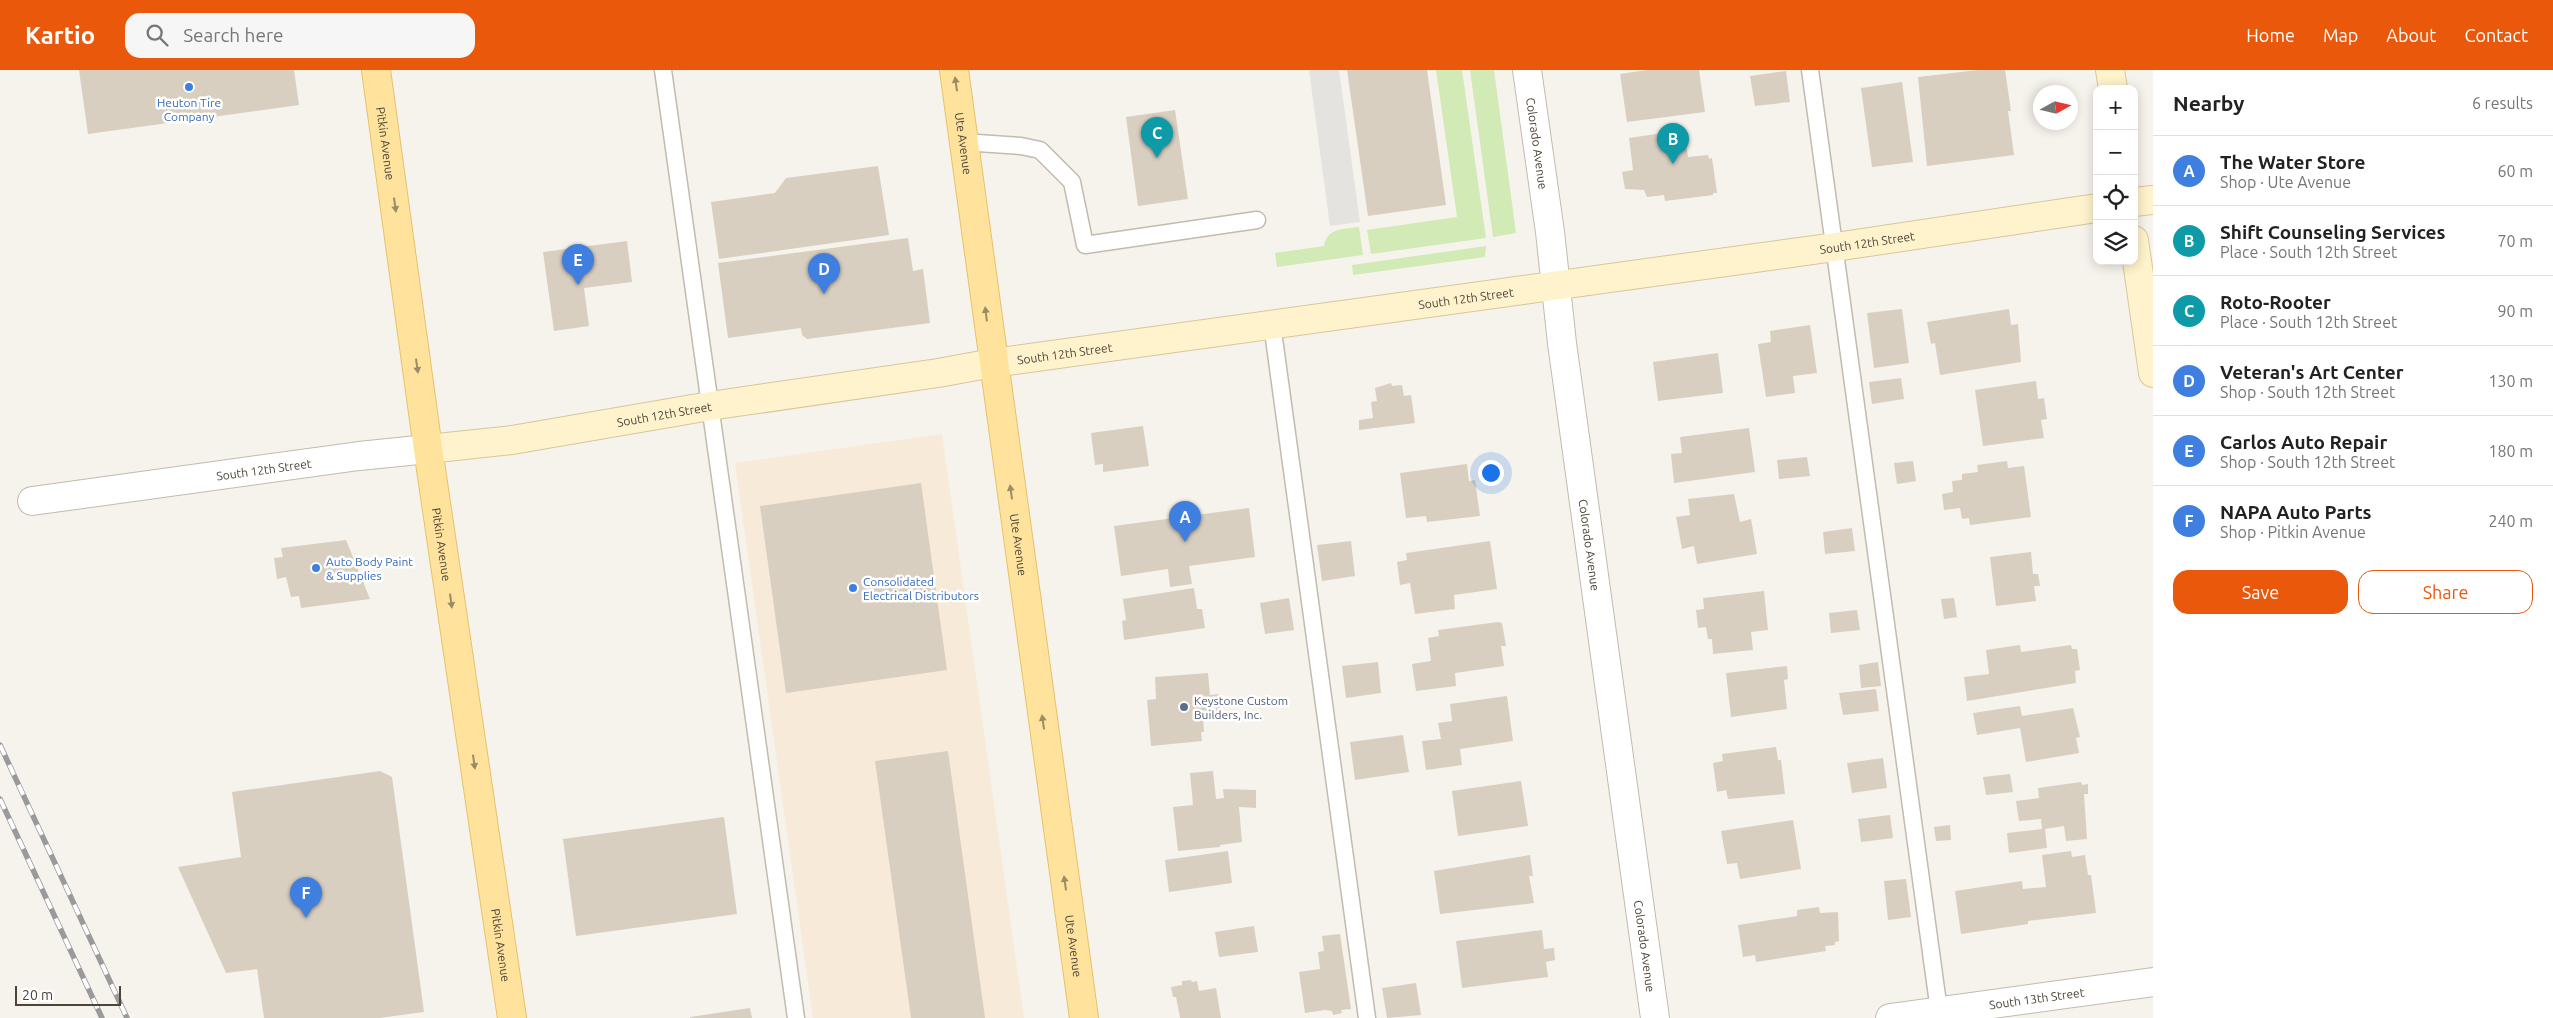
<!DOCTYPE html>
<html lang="en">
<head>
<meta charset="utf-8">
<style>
  :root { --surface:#fff; --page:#f6f6f6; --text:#222; --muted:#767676; --line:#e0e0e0; --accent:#ea580c }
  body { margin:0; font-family:Ubuntu,sans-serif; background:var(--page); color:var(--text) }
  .controls { position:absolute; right:15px; top:15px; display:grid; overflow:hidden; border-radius:10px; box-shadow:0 2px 12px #0003 }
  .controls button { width:45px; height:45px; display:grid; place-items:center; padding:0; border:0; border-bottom:1px solid var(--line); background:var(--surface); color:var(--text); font:25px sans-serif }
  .compass { position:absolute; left:2033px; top:15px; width:45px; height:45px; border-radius:50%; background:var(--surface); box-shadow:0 2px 12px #0003; rotate:82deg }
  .scale { position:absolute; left:15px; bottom:12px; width:106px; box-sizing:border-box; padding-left:5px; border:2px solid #4b4439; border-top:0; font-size:14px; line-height:18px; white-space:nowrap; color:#4b4439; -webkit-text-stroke:4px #fff; paint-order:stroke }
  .you { position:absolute; left:1490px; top:402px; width:18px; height:18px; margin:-12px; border:4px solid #fff; border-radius:50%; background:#1a73e8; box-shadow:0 0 0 8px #1a73e833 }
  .badge { display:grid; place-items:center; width:32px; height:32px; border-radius:50%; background:var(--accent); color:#fff; font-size:16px; font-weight:700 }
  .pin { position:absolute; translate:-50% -41px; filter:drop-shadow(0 1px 2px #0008) }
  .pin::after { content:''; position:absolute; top:26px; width:18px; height:15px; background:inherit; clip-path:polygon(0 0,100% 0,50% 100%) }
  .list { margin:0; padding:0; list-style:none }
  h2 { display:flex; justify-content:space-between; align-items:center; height:65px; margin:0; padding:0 20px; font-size:21px }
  h2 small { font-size:16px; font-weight:400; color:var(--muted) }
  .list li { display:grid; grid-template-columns:32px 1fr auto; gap:15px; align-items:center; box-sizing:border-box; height:70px; padding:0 20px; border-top:1px solid var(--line) }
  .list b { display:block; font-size:19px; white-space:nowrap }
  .list p { margin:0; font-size:16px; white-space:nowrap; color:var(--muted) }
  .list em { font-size:16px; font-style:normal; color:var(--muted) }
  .actions { display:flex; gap:10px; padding:15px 20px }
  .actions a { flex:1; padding:11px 0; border:1px solid var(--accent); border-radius:15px; text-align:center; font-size:18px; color:var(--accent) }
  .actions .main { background:var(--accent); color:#fff }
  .icon { flex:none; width:28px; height:28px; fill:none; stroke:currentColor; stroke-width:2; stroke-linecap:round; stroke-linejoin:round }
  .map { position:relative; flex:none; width:2153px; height:948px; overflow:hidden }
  header { display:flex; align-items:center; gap:30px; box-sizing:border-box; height:70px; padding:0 25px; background:var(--accent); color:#fff }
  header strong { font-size:24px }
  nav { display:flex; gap:28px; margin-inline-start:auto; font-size:18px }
  .search { width:350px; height:45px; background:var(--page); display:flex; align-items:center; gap:12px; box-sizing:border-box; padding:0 18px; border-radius:15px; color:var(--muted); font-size:19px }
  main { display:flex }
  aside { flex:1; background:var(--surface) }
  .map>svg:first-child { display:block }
</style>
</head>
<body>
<header>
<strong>Kartio</strong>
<div class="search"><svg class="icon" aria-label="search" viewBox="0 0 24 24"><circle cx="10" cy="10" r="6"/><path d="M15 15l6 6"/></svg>Search here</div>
<nav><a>Home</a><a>Map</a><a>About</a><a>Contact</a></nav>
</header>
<main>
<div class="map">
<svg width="2153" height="948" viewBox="0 0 2153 948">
  <rect width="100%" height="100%" fill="#f6f3ec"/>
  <path fill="#f7ead8" d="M 942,364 L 1024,948 L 813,948 L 735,393 Z"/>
  <g fill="#d2eab5">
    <path d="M 1436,0 L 1462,0 L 1486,168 L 1371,184 L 1367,160 L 1457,147 Z"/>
    <path d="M 1470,0 L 1494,0 L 1516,163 L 1493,167 Z"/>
    <path d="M 1359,157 L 1363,185 L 1277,197 L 1275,183 L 1324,176 C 1327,158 1343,159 1359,157 Z"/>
    <path d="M 1486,176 L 1485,187 L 1353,205 L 1352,195 Z"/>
  </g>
  <path fill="#e5e3e0" d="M 1309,0 L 1339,0 L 1360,152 L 1330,156 Z"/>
  <g fill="#d8cfc1">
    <path d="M 79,0 L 294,0 L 299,35 L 88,64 Z"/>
    <path d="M 1347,0 L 1427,0 L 1446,135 L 1368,146 Z"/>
    <path d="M 1647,0 L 1699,0 L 1705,42 L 1627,52 L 1620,4 Z"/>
    <path d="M 1978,0 L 2005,0 L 2011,41 L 2008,41 L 2014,85 L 1927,96 L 1918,7 Z"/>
    <path d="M 1786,1 L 1790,32 L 1755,36 L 1750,6 Z"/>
    <path d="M 1902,12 L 1913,92 L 1872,97 L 1861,18 Z"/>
    <path d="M 1175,40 L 1188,129 L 1138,136 L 1126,47 Z"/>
    <path d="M 1684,60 L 1688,87 L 1708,85 L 1709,89 L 1712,88 L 1717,123 L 1713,123 L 1713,125 L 1665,131 L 1664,125 L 1647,127 L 1644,120 L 1625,119 L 1622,102 L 1633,100 L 1629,68 Z"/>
    <path d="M 878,96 L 889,165 L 719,189 L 711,132 L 775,123 L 786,108 Z"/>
    <path d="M 908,168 L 913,201 L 923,199 L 930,253 L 807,269 L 802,265 L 801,258 L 728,268 L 718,193 Z"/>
    <path d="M 627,171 L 632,212 L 584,218 L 589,256 L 554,261 L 543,182 Z"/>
    <path d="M 1902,239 L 1909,293 L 1874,298 L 1867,243 Z"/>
    <path d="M 2009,239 L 2011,255 L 2018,254 L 2021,292 L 1940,305 L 1935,273 L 1931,274 L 1927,252 Z"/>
    <path d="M 1810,255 L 1817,303 L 1793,306 L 1795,323 L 1766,327 L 1758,274 L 1771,272 L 1770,261 Z"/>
    <path d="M 1718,283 L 1723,323 L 1658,331 L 1653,292 Z"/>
    <path d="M 1901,308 L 1904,329 L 1872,334 L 1869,312 Z"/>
    <path d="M 2036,311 L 2038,329 L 2044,328 L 2047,349 L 2041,350 L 2044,368 L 1983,376 L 1975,320 Z"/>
    <path d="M 1391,313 L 1392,316 L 1402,315 L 1404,326 L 1411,325 L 1415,353 L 1359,360 L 1359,350 L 1373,348 L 1371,332 L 1377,331 L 1375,318 Z"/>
    <path d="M 1143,356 L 1149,396 L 1103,402 L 1103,394 L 1095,395 L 1091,363 Z"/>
    <path d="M 1749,358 L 1755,402 L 1674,413 L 1671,384 L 1682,383 L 1680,367 Z"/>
    <path d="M 1807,387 L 1810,406 L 1779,409 L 1777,390 Z"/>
    <path d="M 1913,391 L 1916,411 L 1897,414 L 1894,393 Z"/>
    <path d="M 2007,391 L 2008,398 L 2024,396 L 2031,447 L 1970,455 L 1969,448 L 1962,449 L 1960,438 L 1944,440 L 1942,424 L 1953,422 L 1952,411 L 1962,410 L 1962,404 L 1978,402 L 1977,395 Z"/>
    <path d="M 1467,394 L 1469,411 L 1475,410 L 1480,446 L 1427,452 L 1426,446 L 1406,448 L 1400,403 Z"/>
    <path d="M 921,413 L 947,600 L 786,623 L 760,436 Z"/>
    <path d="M 1734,424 L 1740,452 L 1751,449 L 1757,484 L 1697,494 L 1694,476 L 1682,479 L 1676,447 L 1690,445 L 1688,429 Z"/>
    <path d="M 1249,438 L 1255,487 L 1189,496 L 1192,514 L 1170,517 L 1168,499 L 1121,506 L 1114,456 Z"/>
    <path d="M 1852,458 L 1855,481 L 1825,484 L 1823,462 Z"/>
    <path d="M 346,470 L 370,529 L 301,538 L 299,526 L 291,527 L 286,507 L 277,509 L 274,488 L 283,487 L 281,478 Z"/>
    <path d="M 1351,471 L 1355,506 L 1322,511 L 1317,475 Z"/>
    <path d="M 1490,471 L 1497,519 L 1454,525 L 1455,539 L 1415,544 L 1410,513 L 1400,515 L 1397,492 L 1407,490 L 1406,483 Z"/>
    <path d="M 2031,482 L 2033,504 L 2038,504 L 2040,516 L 2034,516 L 2036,531 L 1996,536 L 1990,487 Z"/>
    <path d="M 1194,518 L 1197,539 L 1202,539 L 1205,558 L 1124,570 L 1122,551 L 1126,550 L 1123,529 Z"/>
    <path d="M 1764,521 L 1768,560 L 1751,562 L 1753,580 L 1713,584 L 1712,569 L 1708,569 L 1706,557 L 1698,558 L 1696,540 L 1704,539 L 1703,528 Z"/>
    <path d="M 1289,528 L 1294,560 L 1265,564 L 1260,533 Z"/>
    <path d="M 1954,528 L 1957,547 L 1944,549 L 1941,529 Z"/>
    <path d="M 1857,540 L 1860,560 L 1831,563 L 1829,543 Z"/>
    <path d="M 1498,552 L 1502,553 L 1506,576 L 1501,576 L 1504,596 L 1455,603 L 1456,616 L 1416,621 L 1412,594 L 1431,591 L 1428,568 L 1439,566 L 1438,560 Z"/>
    <path d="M 2020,575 L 2021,582 L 2071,575 L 2072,579 L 2077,579 L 2080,600 L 2075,601 L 2076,613 L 1967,631 L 1964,607 L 1989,604 L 1986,580 Z"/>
    <path d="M 1378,592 L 1381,623 L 1346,628 L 1342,596 Z"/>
    <path d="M 1878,592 L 1881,616 L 1861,618 L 1859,595 Z"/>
    <path d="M 1787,596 L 1788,609 L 1784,610 L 1787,639 L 1731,647 L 1726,603 Z"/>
    <path d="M 1208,603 L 1210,625 L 1219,624 L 1221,644 L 1203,646 L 1204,662 L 1201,662 L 1202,671 L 1151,676 L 1147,630 L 1156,629 L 1155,607 Z"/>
    <path d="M 1876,619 L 1879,641 L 1843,645 L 1839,623 Z"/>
    <path d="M 1507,626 L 1513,671 L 1460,679 L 1462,695 L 1426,700 L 1422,671 L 1441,669 L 1438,653 L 1452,651 L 1450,634 Z"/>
    <path d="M 2020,636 L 2022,646 L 2073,638 L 2080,667 L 2076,668 L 2079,683 L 2026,692 L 2020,658 L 1977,665 L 1973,643 Z"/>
    <path d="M 1403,665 L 1409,702 L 1355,710 L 1350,672 Z"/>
    <path d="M 1776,677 L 1778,690 L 1781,690 L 1785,724 L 1728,729 L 1726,720 L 1717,722 L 1713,693 L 1723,691 L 1722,684 Z"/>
    <path d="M 948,681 L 985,948 L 911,948 L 875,691 Z"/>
    <path d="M 1883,688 L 1887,718 L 1852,723 L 1847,693 Z"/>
    <path d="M 380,701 L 392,707 L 424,942 L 379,948 L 264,948 L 257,899 L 226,903 L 178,797 L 241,787 L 232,722 Z"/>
    <path d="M 1213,701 L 1216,729 L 1224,728 L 1223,719 L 1256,720 L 1256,738 L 1239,737 L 1242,772 L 1220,775 L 1220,777 L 1178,781 L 1173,737 L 1193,735 L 1190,703 Z"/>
    <path d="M 2010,704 L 2013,722 L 1986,725 L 1983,707 Z"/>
    <path d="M 1521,711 L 1528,756 L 1458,766 L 1452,721 Z"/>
    <path d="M 2081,712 L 2082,715 L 2088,714 L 2088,724 L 2084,724 L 2087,769 L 2066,771 L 2064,756 L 2045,759 L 2047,778 L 2009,783 L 2007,763 L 2042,759 L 2041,749 L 2019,751 L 2016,731 L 2039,728 L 2038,718 Z"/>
    <path d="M 1890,745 L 1893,768 L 1861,772 L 1858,749 Z"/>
    <path d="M 724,747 L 737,844 L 576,866 L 563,769 Z"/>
    <path d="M 1793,750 L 1801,799 L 1740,809 L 1737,793 L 1727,794 L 1721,761 Z"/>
    <path d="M 1950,755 L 1951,770 L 1936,771 L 1934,757 Z"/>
    <path d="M 1228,781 L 1232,813 L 1169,822 L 1165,790 Z"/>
    <path d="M 2071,781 L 2072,787 L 2085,785 L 2088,805 L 2091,805 L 2096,843 L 2028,851 L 2028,854 L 1961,864 L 1955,821 L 2022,811 L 2023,819 L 2046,817 L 2042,785 Z"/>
    <path d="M 1530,785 L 1533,806 L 1529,806 L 1534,833 L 1440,844 L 1434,801 Z"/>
    <path d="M 1906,809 L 1911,847 L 1888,850 L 1884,811 Z"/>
    <path d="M 1819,837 L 1820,843 L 1838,842 L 1839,871 L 1835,872 L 1835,875 L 1825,876 L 1826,881 L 1756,892 L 1755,885 L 1743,887 L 1738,855 L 1797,846 L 1797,840 Z"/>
    <path d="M 1254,856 L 1258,882 L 1219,887 L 1215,862 Z"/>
    <path d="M 1542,860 L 1544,879 L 1554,878 L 1555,890 L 1546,892 L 1548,907 L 1462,918 L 1456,871 Z"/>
    <path d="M 1340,864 L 1351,939 L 1341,940 L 1342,943 L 1333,945 L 1332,941 L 1325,940 L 1305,943 L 1299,902 L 1320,899 L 1318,882 L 1324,881 L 1322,866 Z"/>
    <path d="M 1191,910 L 1192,912 L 1197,911 L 1199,921 L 1216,918 L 1221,948 L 1180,948 L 1176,927 L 1173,927 L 1171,917 L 1182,915 L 1182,911 Z"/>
    <path d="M 1416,913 L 1421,945 L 1387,948 L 1382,918 Z"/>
    <path d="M 750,938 L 752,948 L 690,948 L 690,947 Z"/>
  </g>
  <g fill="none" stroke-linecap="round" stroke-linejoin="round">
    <defs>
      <g id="lane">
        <path d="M 663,0 L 796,948"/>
        <path d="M 1810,0 L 1940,948"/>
        <path d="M 963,72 L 1021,76 L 1040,80 L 1072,112 L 1085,175 L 1257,150"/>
        <path d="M 1272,254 L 1367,948"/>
      </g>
      <g id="street">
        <path id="s1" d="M 1527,0 L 1550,162 L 1562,273 L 1655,948"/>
        <path id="s2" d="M 32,431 L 359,386 L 428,379"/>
        <path id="s3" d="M 1890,948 L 2153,912"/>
      </g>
      <g id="secondary">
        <path d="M 2110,0 L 2113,19"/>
        <path d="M 2134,132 L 2153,130"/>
        <path d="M 2134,170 L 2153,303"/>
        <path id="s4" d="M 428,379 L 512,370 L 710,336 L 938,303 L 993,293 L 1835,177 L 2097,138"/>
      </g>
      <g id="primary">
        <path id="s5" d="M 376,0 L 428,379 L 512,948"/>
        <path id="s6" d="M 954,0 L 1084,948"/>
      </g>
    </defs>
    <use href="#lane" stroke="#c2bbae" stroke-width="19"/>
    <use href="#street" stroke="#c2bbae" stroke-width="30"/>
    <use href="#secondary" stroke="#d6c79b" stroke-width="30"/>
    <use href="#primary" stroke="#e6c16a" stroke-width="30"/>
    <use href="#lane" stroke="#fff" stroke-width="16"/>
    <use href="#street" stroke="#fff" stroke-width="28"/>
    <use href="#secondary" stroke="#fff3cd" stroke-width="28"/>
    <use href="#primary" stroke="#ffe39c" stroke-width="28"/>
    <defs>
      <g id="rail">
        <path d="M 0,675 L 127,948"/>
        <path d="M 0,729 L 102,948"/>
      </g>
    </defs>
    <use href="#rail" stroke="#9a9a9a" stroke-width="5.5"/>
    <use href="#rail" stroke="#fff" stroke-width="4" stroke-dasharray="11" stroke-linecap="butt"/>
  </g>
  <defs><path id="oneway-solid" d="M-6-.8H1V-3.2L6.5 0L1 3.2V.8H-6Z" transform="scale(1.25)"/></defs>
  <g fill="#9c8c66">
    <use href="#oneway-solid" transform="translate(956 14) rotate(-98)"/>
    <use href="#oneway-solid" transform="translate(395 135) rotate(82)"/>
    <use href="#oneway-solid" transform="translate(986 244) rotate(-97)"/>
    <use href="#oneway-solid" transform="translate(417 296) rotate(82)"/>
    <use href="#oneway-solid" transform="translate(1011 422) rotate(-98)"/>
    <use href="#oneway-solid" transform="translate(451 531) rotate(82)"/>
    <use href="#oneway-solid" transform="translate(1043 652) rotate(-98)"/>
    <use href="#oneway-solid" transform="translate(474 692) rotate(82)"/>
    <use href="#oneway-solid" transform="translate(1065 813) rotate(-98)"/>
  </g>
  <g fill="#3f7fe0" stroke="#fff" stroke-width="2">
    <circle cx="189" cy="17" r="5"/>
    <circle cx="316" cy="498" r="5"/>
    <circle cx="853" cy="518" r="5"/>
  </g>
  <circle fill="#5c6f8a" stroke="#fff" stroke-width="2" cx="1184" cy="637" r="5"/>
  <g text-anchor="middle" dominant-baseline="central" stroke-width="5" stroke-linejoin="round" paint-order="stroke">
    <g font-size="12" fill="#366cbe" stroke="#fff" text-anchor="start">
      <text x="189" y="32" text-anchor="middle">Heuton Tire<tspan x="189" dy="14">Company</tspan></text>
      <text x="326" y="491">Auto Body Paint<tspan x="326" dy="14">&amp; Supplies</tspan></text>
      <text x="863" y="511">Consolidated<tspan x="863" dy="14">Electrical Distributors</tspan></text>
    </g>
    <g font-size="12" fill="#4b4439" stroke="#fff">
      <text stroke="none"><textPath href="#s5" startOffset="74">Pitkin Avenue</textPath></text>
      <text stroke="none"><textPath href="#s6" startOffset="74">Ute Avenue</textPath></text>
      <text stroke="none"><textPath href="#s1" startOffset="74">Colorado Avenue</textPath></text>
      <text stroke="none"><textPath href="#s4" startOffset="1454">South 12th Street</textPath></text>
      <text stroke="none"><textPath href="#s4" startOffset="1049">South 12th Street</textPath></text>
      <text stroke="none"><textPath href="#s4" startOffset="644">South 12th Street</textPath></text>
      <text stroke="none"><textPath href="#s4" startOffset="239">South 12th Street</textPath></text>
      <text stroke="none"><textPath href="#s2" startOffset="234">South 12th Street</textPath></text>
      <text stroke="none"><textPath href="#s5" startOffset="479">Pitkin Avenue</textPath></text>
      <text stroke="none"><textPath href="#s6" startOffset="479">Ute Avenue</textPath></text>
      <text stroke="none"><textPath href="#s1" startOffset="479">Colorado Avenue</textPath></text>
      <text stroke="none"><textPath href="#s5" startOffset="884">Pitkin Avenue</textPath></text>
      <text stroke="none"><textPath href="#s6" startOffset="884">Ute Avenue</textPath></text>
      <text stroke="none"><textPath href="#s1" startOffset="884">Colorado Avenue</textPath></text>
      <text stroke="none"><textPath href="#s3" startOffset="148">South 13th Street</textPath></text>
    </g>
    <g font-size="12" fill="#4e5e75" stroke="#fff" text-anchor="start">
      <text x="1194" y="630">Keystone Custom<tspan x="1194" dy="14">Builders, Inc.</tspan></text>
    </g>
  </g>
</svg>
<div class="controls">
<button>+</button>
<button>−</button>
<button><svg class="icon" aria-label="locate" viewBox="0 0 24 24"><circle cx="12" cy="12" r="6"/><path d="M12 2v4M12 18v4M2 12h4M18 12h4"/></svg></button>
<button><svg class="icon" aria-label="layers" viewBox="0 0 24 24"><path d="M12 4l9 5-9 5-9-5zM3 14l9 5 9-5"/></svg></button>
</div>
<svg class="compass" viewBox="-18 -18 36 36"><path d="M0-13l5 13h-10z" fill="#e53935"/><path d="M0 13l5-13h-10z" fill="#767676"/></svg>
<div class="scale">20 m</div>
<div class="you"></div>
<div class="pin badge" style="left:1185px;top:472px;background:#3f7fe0">A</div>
<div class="pin badge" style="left:1673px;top:94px;background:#0f9aa8">B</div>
<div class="pin badge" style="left:1157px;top:88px;background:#0f9aa8">C</div>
<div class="pin badge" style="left:824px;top:224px;background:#3f7fe0">D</div>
<div class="pin badge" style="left:578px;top:215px;background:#3f7fe0">E</div>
<div class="pin badge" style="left:306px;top:848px;background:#3f7fe0">F</div>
</div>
<aside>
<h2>Nearby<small>6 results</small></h2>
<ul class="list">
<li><span class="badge" style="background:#3f7fe0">A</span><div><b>The Water Store</b><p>Shop · Ute Avenue</p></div><em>60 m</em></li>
<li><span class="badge" style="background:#0f9aa8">B</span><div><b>Shift Counseling Services</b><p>Place · South 12th Street</p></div><em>70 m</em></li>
<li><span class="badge" style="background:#0f9aa8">C</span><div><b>Roto-Rooter</b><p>Place · South 12th Street</p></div><em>90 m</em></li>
<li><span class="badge" style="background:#3f7fe0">D</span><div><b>Veteran's Art Center</b><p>Shop · South 12th Street</p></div><em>130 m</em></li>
<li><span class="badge" style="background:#3f7fe0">E</span><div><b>Carlos Auto Repair</b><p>Shop · South 12th Street</p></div><em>180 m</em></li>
<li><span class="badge" style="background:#3f7fe0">F</span><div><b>NAPA Auto Parts</b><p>Shop · Pitkin Avenue</p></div><em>240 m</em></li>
</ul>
<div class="actions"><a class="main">Save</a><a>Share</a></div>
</aside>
</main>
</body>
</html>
